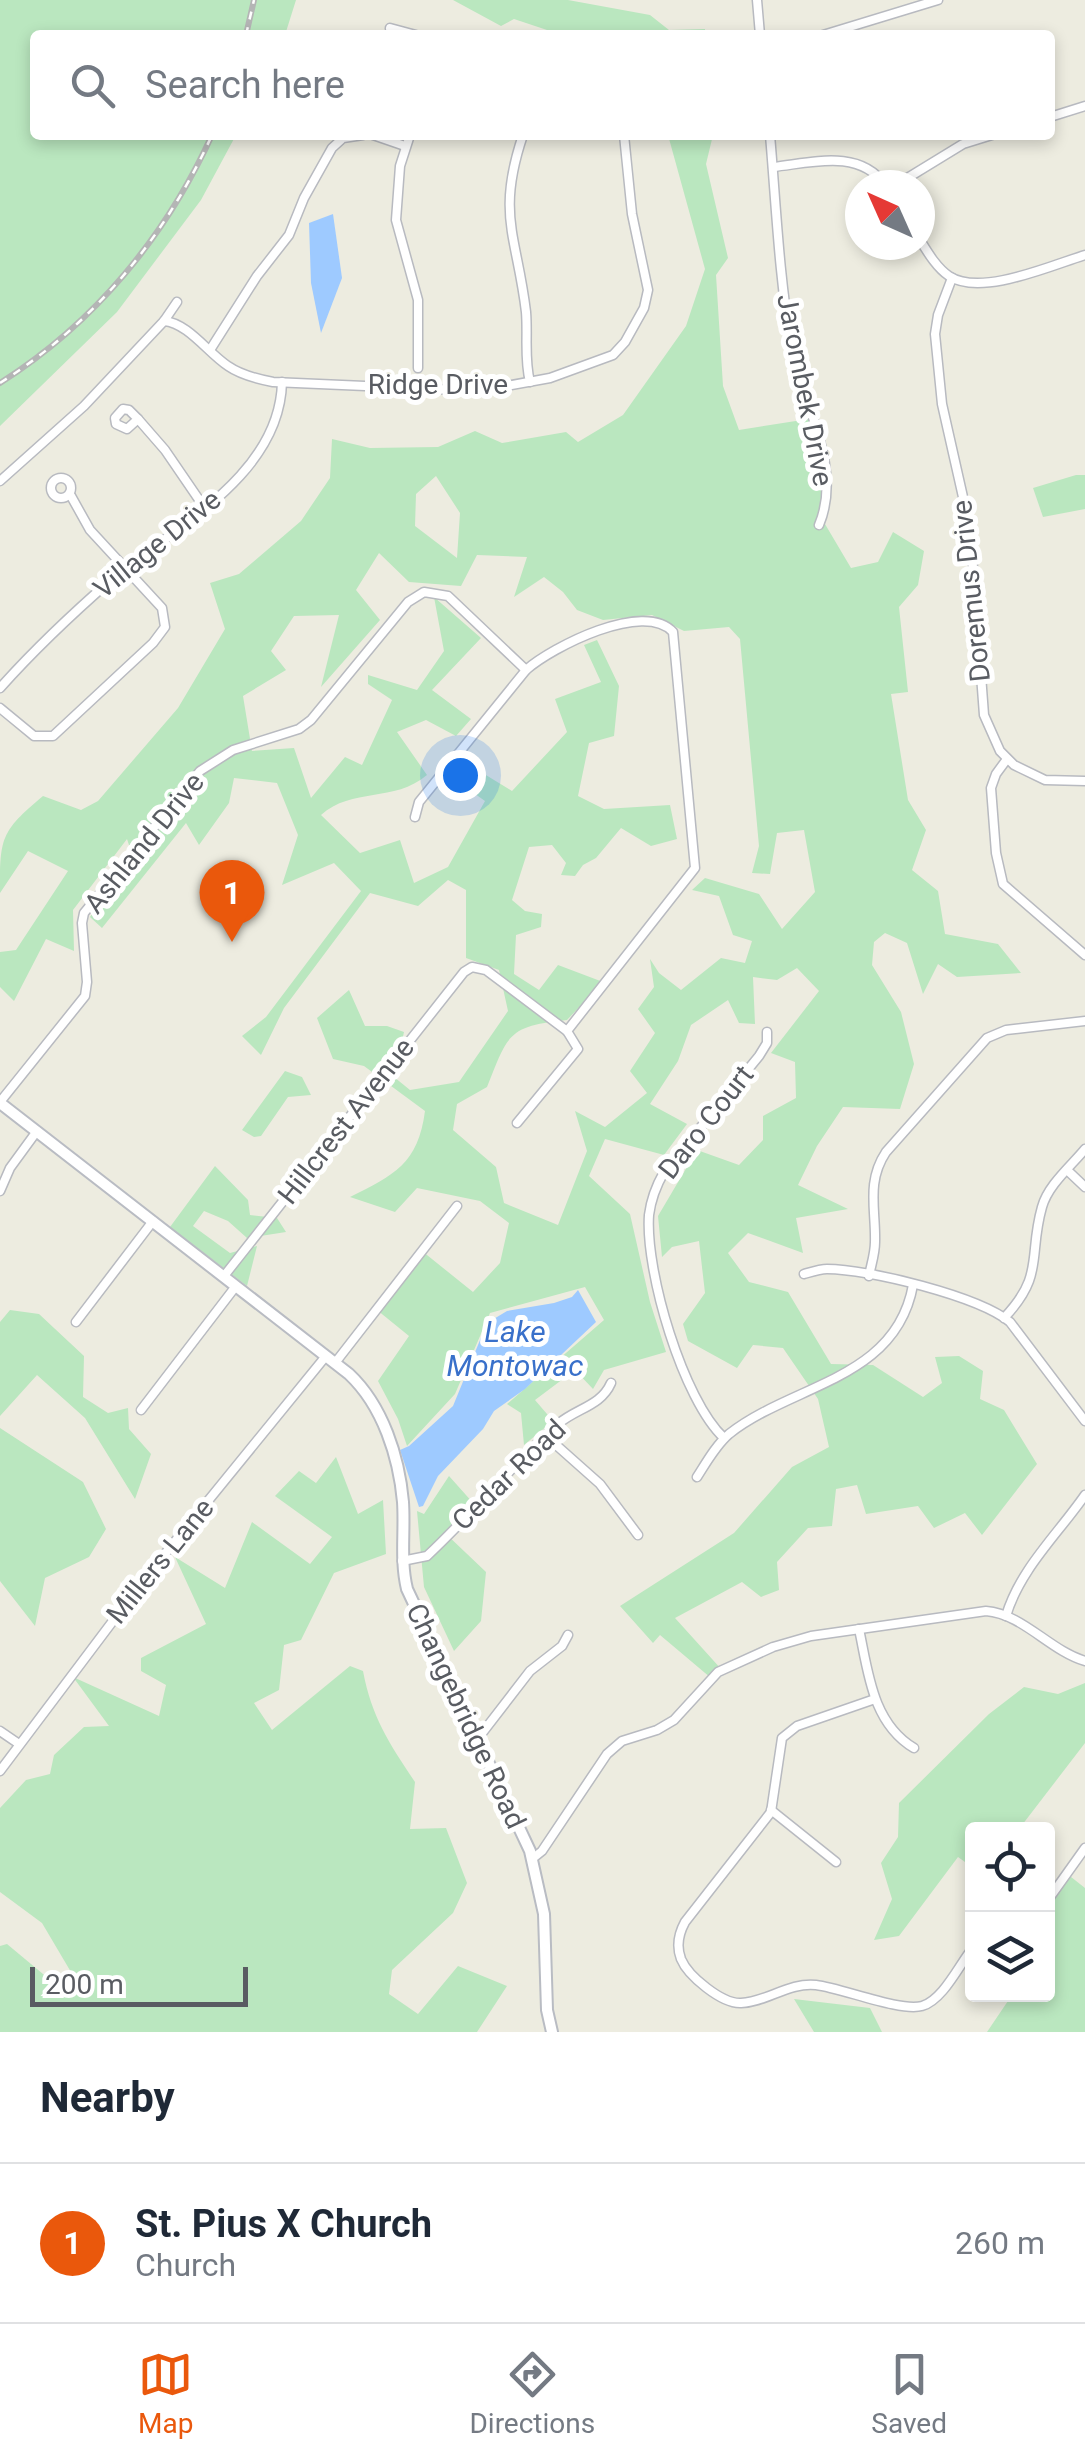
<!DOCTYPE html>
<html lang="en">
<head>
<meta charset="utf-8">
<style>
  :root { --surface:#fff; --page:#f2f2f3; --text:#1f2937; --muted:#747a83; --line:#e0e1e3; --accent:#ea580c }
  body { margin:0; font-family:Roboto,sans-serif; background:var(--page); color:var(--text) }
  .controls { position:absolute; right:30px; bottom:30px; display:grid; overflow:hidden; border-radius:10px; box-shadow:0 5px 15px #0003 }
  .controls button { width:90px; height:90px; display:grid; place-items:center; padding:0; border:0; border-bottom:2px solid var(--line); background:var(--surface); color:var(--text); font:50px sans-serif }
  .compass { position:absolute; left:845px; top:170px; width:90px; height:90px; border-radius:50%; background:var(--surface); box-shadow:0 5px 15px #0003; rotate:315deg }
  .scale { position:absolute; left:30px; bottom:25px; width:218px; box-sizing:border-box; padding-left:10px; border:5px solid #595c62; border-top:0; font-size:28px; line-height:35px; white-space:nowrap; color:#595c62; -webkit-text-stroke:8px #fff; paint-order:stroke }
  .you { position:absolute; left:460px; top:775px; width:35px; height:35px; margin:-25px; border:8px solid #fff; border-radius:50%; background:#1a73e8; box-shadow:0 0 0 15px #1a73e833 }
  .badge { display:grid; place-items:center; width:65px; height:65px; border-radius:50%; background:var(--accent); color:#fff; font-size:32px; font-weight:700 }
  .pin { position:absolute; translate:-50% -82px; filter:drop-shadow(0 2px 5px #0008) }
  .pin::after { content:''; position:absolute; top:52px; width:35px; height:30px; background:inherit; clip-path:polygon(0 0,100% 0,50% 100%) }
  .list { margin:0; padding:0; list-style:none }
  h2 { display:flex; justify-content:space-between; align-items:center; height:130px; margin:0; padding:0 40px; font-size:42px }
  h2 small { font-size:32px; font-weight:400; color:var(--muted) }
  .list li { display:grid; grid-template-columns:65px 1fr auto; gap:30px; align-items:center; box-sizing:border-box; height:160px; padding:0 40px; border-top:2px solid var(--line) }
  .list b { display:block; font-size:38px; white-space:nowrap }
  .list p { margin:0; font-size:32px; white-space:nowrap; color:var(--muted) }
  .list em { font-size:32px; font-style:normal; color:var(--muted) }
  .icon { flex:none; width:55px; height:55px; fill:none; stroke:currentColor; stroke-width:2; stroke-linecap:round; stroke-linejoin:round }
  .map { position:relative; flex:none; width:1085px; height:2032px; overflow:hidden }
  .search { position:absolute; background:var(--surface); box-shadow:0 5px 15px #0003; left:30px; right:30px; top:30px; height:110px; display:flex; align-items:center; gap:25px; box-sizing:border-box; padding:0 35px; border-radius:10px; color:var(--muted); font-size:38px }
  .sheet { height:290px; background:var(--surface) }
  nav { display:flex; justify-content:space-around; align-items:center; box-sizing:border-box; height:140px; border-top:2px solid var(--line); background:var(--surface); font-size:28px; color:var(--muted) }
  nav a { display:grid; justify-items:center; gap:5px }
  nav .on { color:var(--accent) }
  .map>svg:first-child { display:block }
</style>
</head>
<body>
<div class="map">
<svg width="1085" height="2032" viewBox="0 0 1085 2032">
  <rect width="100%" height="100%" fill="#edece0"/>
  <g fill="#bae7bf" fill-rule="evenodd">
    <path d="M 0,0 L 296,0 L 285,35 L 35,35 L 35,135 L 236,135 L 201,200 L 117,312 L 0,426 Z"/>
    <path d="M 453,0 L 568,0 L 650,15 L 669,30 L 705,29 L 705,35 L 562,35 L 514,19 L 501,26 Z"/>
    <path d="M 668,135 L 713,135 L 706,164 L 728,258 L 716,275 L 723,386 L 739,430 L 815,418 L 825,500 L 822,519 L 851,568 L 878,562 L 893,532 L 924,551 L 918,585 L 899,607 L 908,692 L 891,694 L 908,800 L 926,830 L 912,870 L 938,891 L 945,934 L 998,944 L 1021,973 L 957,977 L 938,964 L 923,994 L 907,943 L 885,933 L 874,942 L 872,965 L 901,1012 L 914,1064 L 900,1109 L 843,1107 L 817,1146 L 798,1185 L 848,1209 L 796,1218 L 803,1253 L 748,1233 L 728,1253 L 749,1282 L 788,1292 L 831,1364 L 873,1365 L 923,1397 L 942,1383 L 935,1357 L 959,1356 L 983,1371 L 980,1399 L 1004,1410 L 1037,1464 L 982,1535 L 965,1513 L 934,1528 L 918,1506 L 866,1514 L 857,1485 L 836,1489 L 832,1526 L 808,1528 L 777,1562 L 779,1590 L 761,1597 L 742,1582 L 675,1618 L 722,1670 L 711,1678 L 660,1635 L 653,1643 L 620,1606 L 734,1533 L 792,1467 L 829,1447 L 818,1399 L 783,1348 L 753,1345 L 737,1368 L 688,1341 L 683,1324 L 705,1293 L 699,1241 L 672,1247 L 662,1257 L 658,1216 L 697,1150 L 739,1165 L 763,1140 L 763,1116 L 796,1098 L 795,1062 L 771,1053 L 819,991 L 797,968 L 777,980 L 753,977 L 755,1024 L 739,1023 L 728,1000 L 691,1025 L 678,1061 L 650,1104 L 687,1124 L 664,1155 L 605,1139 L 589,1176 L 630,1214 L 650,1302 L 666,1352 L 604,1370 L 593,1389 L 575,1370 L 535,1400 L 553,1421 L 524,1445 L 521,1413 L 507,1404 L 604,1320 L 585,1287 L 490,1313 L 455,1394 L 407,1446 L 398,1419 L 378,1381 L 409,1336 L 377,1310 L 422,1251 L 473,1292 L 500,1263 L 509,1223 L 480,1201 L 417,1188 L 395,1212 L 350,1197 C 394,1175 418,1164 425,1111 L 364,1066 L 333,1059 L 317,1018 L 349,990 L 365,1026 L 387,1026 L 404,1032 L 394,1077 L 410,1090 L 459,1082 L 508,1011 L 499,970 L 466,958 L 466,890 L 448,880 L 418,906 L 370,893 L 284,1008 L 261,1055 L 242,1036 L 266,1017 L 361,891 L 334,863 L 282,885 L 298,835 L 277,783 L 234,778 L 229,803 L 199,845 L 186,823 L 102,928 L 90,917 L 134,860 L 127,839 L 73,910 L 74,951 L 46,939 L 14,1001 L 0,987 L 0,952 L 16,950 L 68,871 L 28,851 L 0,893 C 0,838 0,832 43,796 L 81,810 L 98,801 L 178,708 L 225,629 L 210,583 L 239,574 L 301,521 L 330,478 L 332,439 L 370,448 L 438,447 L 475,431 L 502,443 L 566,432 L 578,442 L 623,415 L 686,326 L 705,269 ZM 436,476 L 460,513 L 457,558 L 415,526 L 416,494 ZM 379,553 L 409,582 L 461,586 L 477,555 L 527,557 L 514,597 L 544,577 L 563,592 L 577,610 L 603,620 L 652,615 L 684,631 L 729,627 L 740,639 L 759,846 L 752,873 L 770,874 L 777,833 L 804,830 L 815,892 L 782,929 L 759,894 L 705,878 L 692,890 L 719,896 L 733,935 L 752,941 L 745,963 L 721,958 L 681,990 L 659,973 L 650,959 L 654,987 L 638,1009 L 655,1033 L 630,1071 L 647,1093 L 605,1127 L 575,1111 L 587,1151 L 558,1225 L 504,1203 L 496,1167 L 453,1130 L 457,1104 L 487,1087 C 508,1035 507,1026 567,1020 L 603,982 L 558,965 L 539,990 L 514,974 L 516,935 L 541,927 L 542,914 L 525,911 L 512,900 L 529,847 L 552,845 L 566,863 L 561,875 L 575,876 L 583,865 L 596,858 L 621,828 L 651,846 L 677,839 L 670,805 L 604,809 L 578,796 L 589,743 L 614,736 L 619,686 L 597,640 L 584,645 L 601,682 L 555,699 L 567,732 L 512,791 L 463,761 L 451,777 L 485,801 L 448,867 L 414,883 L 400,840 L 360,853 L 321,815 C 352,787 394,803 427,775 L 397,732 L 426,720 L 456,736 L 471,719 L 432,690 L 481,638 L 434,597 L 444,651 L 417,690 L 368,675 L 368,684 L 392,700 L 362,765 L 345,757 L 311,798 L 294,748 L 252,751 L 243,696 L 286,670 L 271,651 L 294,616 L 339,615 L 321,687 L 380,620 L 356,590 Z"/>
    <path d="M 1076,475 L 1085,475 L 1085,509 L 1043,517 L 1033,488 Z"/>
    <path d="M 285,1071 L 302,1077 L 311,1095 L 288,1097 L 261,1136 L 254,1137 L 242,1130 Z"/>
    <path d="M 215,1166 L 248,1200 L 250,1215 L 277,1218 L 286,1232 L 247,1238 L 228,1221 L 204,1211 L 193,1226 L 230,1253 L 257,1246 L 247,1286 L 170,1227 Z"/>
    <path d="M 10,1310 L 39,1314 L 84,1356 L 83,1397 L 108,1413 L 128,1408 L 129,1429 L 151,1454 L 135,1499 L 85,1418 L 37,1375 L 0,1416 L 0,1322 Z"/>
    <path d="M 0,1428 L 83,1482 L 106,1529 L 89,1557 L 45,1578 L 35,1626 L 0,1581 Z"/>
    <path d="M 336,1457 L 358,1514 L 383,1500 L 386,1554 L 334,1573 L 301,1640 L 284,1645 L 279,1690 L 254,1703 L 272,1730 L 350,1666 L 363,1671 C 372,1718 389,1743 415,1782 L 410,1829 L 446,1828 L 467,1883 L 453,1913 L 392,1970 L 389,1994 L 418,2014 L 458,1966 L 507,1986 L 477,2032 L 0,2032 L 0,1946 L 7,1944 L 55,1984 L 81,1989 L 42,1923 L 0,1892 L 0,1808 L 26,1780 L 50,1774 L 54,1755 L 84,1727 L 109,1726 L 73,1677 L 159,1716 L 166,1685 L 141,1671 L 141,1658 L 206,1624 L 175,1557 L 225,1588 L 252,1522 L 310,1564 L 332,1537 L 275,1496 L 299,1471 L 316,1483 Z"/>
    <path d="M 449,1476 L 474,1504 L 445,1533 L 486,1572 L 481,1621 L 454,1651 L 424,1587 L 417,1511 L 424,1514 Z"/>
    <path d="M 1085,1683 L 1085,1743 L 1019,1829 L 972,1830 L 972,1867 L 958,1857 L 899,1936 L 874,1940 L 892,1899 L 881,1863 L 898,1837 L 899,1803 L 989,1714 L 1024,1687 L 1058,1694 Z"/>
    <path d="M 1066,1873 L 1085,1888 L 1085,2032 L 987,2032 L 1012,1995 L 1048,1994 L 1048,1902 Z"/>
    <path d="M 794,1999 L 870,2008 L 882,2032 L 814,2032 Z"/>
  </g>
  <g fill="#9ecaff">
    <path d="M 333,214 L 342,278 L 321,333 L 311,283 L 309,223 Z"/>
    <path d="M 578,1290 L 596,1322 L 525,1389 L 494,1411 L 483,1429 L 438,1476 L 423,1506 L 419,1507 L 400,1450 L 409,1446 L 453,1406 L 487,1323 L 507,1311 L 554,1303 L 572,1297 Z"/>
  </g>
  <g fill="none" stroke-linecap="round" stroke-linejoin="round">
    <defs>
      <g id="minor">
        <path d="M 757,0 L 760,35"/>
        <path d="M 390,28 L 416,35"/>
        <path d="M 823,35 L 938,0"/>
        <path d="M 1050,117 L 1085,106"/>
        <path d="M 373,135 L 405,146"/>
        <path d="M 410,135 L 400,166 L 396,220 L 418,300 L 418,368"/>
        <path d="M 523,135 C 496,215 517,236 526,312 C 528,336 524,359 530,382"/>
        <path d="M 770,135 C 776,204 779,276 791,344 C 801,401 844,466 819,525"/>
        <path d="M 773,167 C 811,163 859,148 885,185"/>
        <path d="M 896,185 L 963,144 L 992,135"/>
        <path d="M 920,240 C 928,253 937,268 949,276 C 981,297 1052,265 1085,255"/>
        <path d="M 952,278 L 938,315 L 935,334 L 942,404 L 970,528 L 984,715 L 1000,751 L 1014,765 L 1045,780 L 1085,781"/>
        <path d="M 164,321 C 188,323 208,353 228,366 C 241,375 257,379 273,382 L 457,390 L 501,387 L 550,378 L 613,355 L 625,342 L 644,308 L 648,290 L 632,214 L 624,135"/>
        <path d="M 210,350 L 257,276 L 289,235 L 304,198 L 332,148 L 343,138 L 363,135"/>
        <path d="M 123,409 L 129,410 L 138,419 L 127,429 L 116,424 L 115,418 Z"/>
        <path d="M 138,419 L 165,450 L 204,507"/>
        <circle cx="61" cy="488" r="10"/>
        <path d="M 0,481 L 84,406 L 164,321 L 177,302"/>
        <path d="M 0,688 C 34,650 72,614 111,580 C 175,527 280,475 282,382"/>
        <path d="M 0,708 L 34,736 L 53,736 L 153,643 L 165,627 L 162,608 L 90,530 L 71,496"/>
        <path d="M 1007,759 L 996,774 L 991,788 L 996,853 L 1003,884 L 1085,955"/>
        <path d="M 415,817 L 419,802 L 526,670 C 552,647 644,600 673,632 L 695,868 L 567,1031 L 578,1049 L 517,1123"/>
        <path d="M 0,1102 L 85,996 L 87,982 L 82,923 L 84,913 L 200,771 L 233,750 L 299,729 L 311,720 L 408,602 L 424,592 L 448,596 L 526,670"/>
        <path d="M 1067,1170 L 1085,1187"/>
        <path d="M 0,1191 L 10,1168 L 37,1131"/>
        <path d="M 804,1274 C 811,1272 820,1269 827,1269 C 868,1269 978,1296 1010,1322 L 1085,1421"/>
        <path d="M 224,1276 L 464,972 L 472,967 L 486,970 L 567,1031"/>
        <path d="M 869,1276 C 871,1265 875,1254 875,1242 C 876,1210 866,1182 886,1152 L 987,1038 L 1006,1030 L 1085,1021"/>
        <path d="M 1004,1318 C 1045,1275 1028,1256 1042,1207 C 1048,1185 1071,1166 1085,1149"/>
        <path d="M 76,1322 L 153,1221"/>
        <path d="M 335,1363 L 457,1206"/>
        <path d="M 141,1410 L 236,1286"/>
        <path d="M 546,1436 L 600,1484 L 638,1535"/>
        <path d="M 724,1438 C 683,1400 645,1271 649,1215 C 651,1199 656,1186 664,1172 L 759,1056 L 767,1043 L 767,1032"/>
        <path d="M 697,1477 C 706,1463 716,1445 729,1434 C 792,1384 896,1380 913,1285"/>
        <path d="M 402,1561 L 427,1556 C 472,1514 512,1465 558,1424 C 577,1408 601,1406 611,1383"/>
        <path d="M 1006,1616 C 1020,1569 1058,1534 1085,1495"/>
        <path d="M 859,1629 C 868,1671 872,1723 914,1748"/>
        <path d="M 875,1699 L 797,1726 L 782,1738 L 771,1812 L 685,1922 C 679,1933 676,1946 681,1959 C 688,1976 722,2004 741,2003 C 767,2002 789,1982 816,1985 C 842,1988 900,2012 922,2006 C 943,2000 959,1965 972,1949"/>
        <path d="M 0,1731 L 19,1744"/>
        <path d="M 476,1741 L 530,1671 L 562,1646 L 568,1635"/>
        <path d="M 0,1771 L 146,1577 L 326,1356"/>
        <path d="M 771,1810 L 836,1862"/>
        <path d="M 532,1859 L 542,1851 L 607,1754 L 622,1741 L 657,1730 L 674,1720 L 718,1672 L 773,1647 L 811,1636 L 986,1611 C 1023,1614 1049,1650 1085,1661"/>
        <path d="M 1048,1900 L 1085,1848"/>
      </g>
      <path id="secondary" d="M 0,1103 L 349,1374 C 383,1406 399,1457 403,1502 C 405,1532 400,1560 407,1589 L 530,1851 L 544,1914 L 547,2010 L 552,2032"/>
    </defs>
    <use href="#minor" stroke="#b8bac0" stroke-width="11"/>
    <use href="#secondary" stroke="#b9bcc3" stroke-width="14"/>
    <use href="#minor" stroke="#fff" stroke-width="8"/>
    <use href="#secondary" stroke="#fff" stroke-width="10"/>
    <defs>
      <g id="rail">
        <path d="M 246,35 L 254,0"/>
        <path d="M 0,383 C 95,323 166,236 212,135"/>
      </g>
    </defs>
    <use href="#rail" stroke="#b4b5b5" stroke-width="6"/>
    <use href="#rail" stroke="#fff" stroke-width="2.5" stroke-dasharray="8" stroke-linecap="butt"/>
  </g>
  <g text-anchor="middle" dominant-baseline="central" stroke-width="10" stroke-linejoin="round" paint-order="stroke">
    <g font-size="28" fill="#595c62" stroke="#fff">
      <text x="438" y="384">Ridge Drive</text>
      <text transform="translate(805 390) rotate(79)">Jarombek Drive</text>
      <text transform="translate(157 544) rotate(-39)">Village Drive</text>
      <text transform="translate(971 591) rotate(-96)">Doremus Drive</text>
      <text transform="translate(144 843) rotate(-51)">Ashland Drive</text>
      <text transform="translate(346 1121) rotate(-52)">Hillcrest Avenue</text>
      <text transform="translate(706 1122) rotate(-52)">Daro Court</text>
      <text transform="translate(509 1475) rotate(-44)">Cedar Road</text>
      <text transform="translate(160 1561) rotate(-51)">Millers Lane</text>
      <text transform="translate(466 1716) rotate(65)">Changebridge Road</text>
    </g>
    <g font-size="30" font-style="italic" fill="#3970ca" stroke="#fff">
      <text x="515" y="1331">Lake<tspan x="515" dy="34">Montowac</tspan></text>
    </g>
  </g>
</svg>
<div class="controls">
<button><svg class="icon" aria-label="locate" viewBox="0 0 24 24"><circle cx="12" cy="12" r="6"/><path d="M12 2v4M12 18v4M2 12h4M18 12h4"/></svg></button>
<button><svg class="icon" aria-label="layers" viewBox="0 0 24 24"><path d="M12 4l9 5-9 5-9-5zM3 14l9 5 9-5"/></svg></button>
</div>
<svg class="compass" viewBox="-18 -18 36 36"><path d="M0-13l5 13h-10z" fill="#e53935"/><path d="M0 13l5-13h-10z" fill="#747a83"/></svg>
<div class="scale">200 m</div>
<div class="you"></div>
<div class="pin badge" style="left:232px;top:942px">1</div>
<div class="search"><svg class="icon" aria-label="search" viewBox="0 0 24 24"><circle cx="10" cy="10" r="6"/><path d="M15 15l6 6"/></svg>Search here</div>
</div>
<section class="sheet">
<h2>Nearby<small></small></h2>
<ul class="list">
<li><span class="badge">1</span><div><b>St. Pius X Church</b><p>Church</p></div><em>260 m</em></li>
</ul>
</section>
<nav>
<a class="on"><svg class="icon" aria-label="map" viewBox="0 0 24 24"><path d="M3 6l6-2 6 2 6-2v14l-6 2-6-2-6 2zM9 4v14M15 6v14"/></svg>Map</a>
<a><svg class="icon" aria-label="directions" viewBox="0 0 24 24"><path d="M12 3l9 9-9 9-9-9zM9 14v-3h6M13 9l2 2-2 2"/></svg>Directions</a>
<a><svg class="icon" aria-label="saved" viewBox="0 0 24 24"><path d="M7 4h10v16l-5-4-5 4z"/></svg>Saved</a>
</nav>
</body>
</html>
